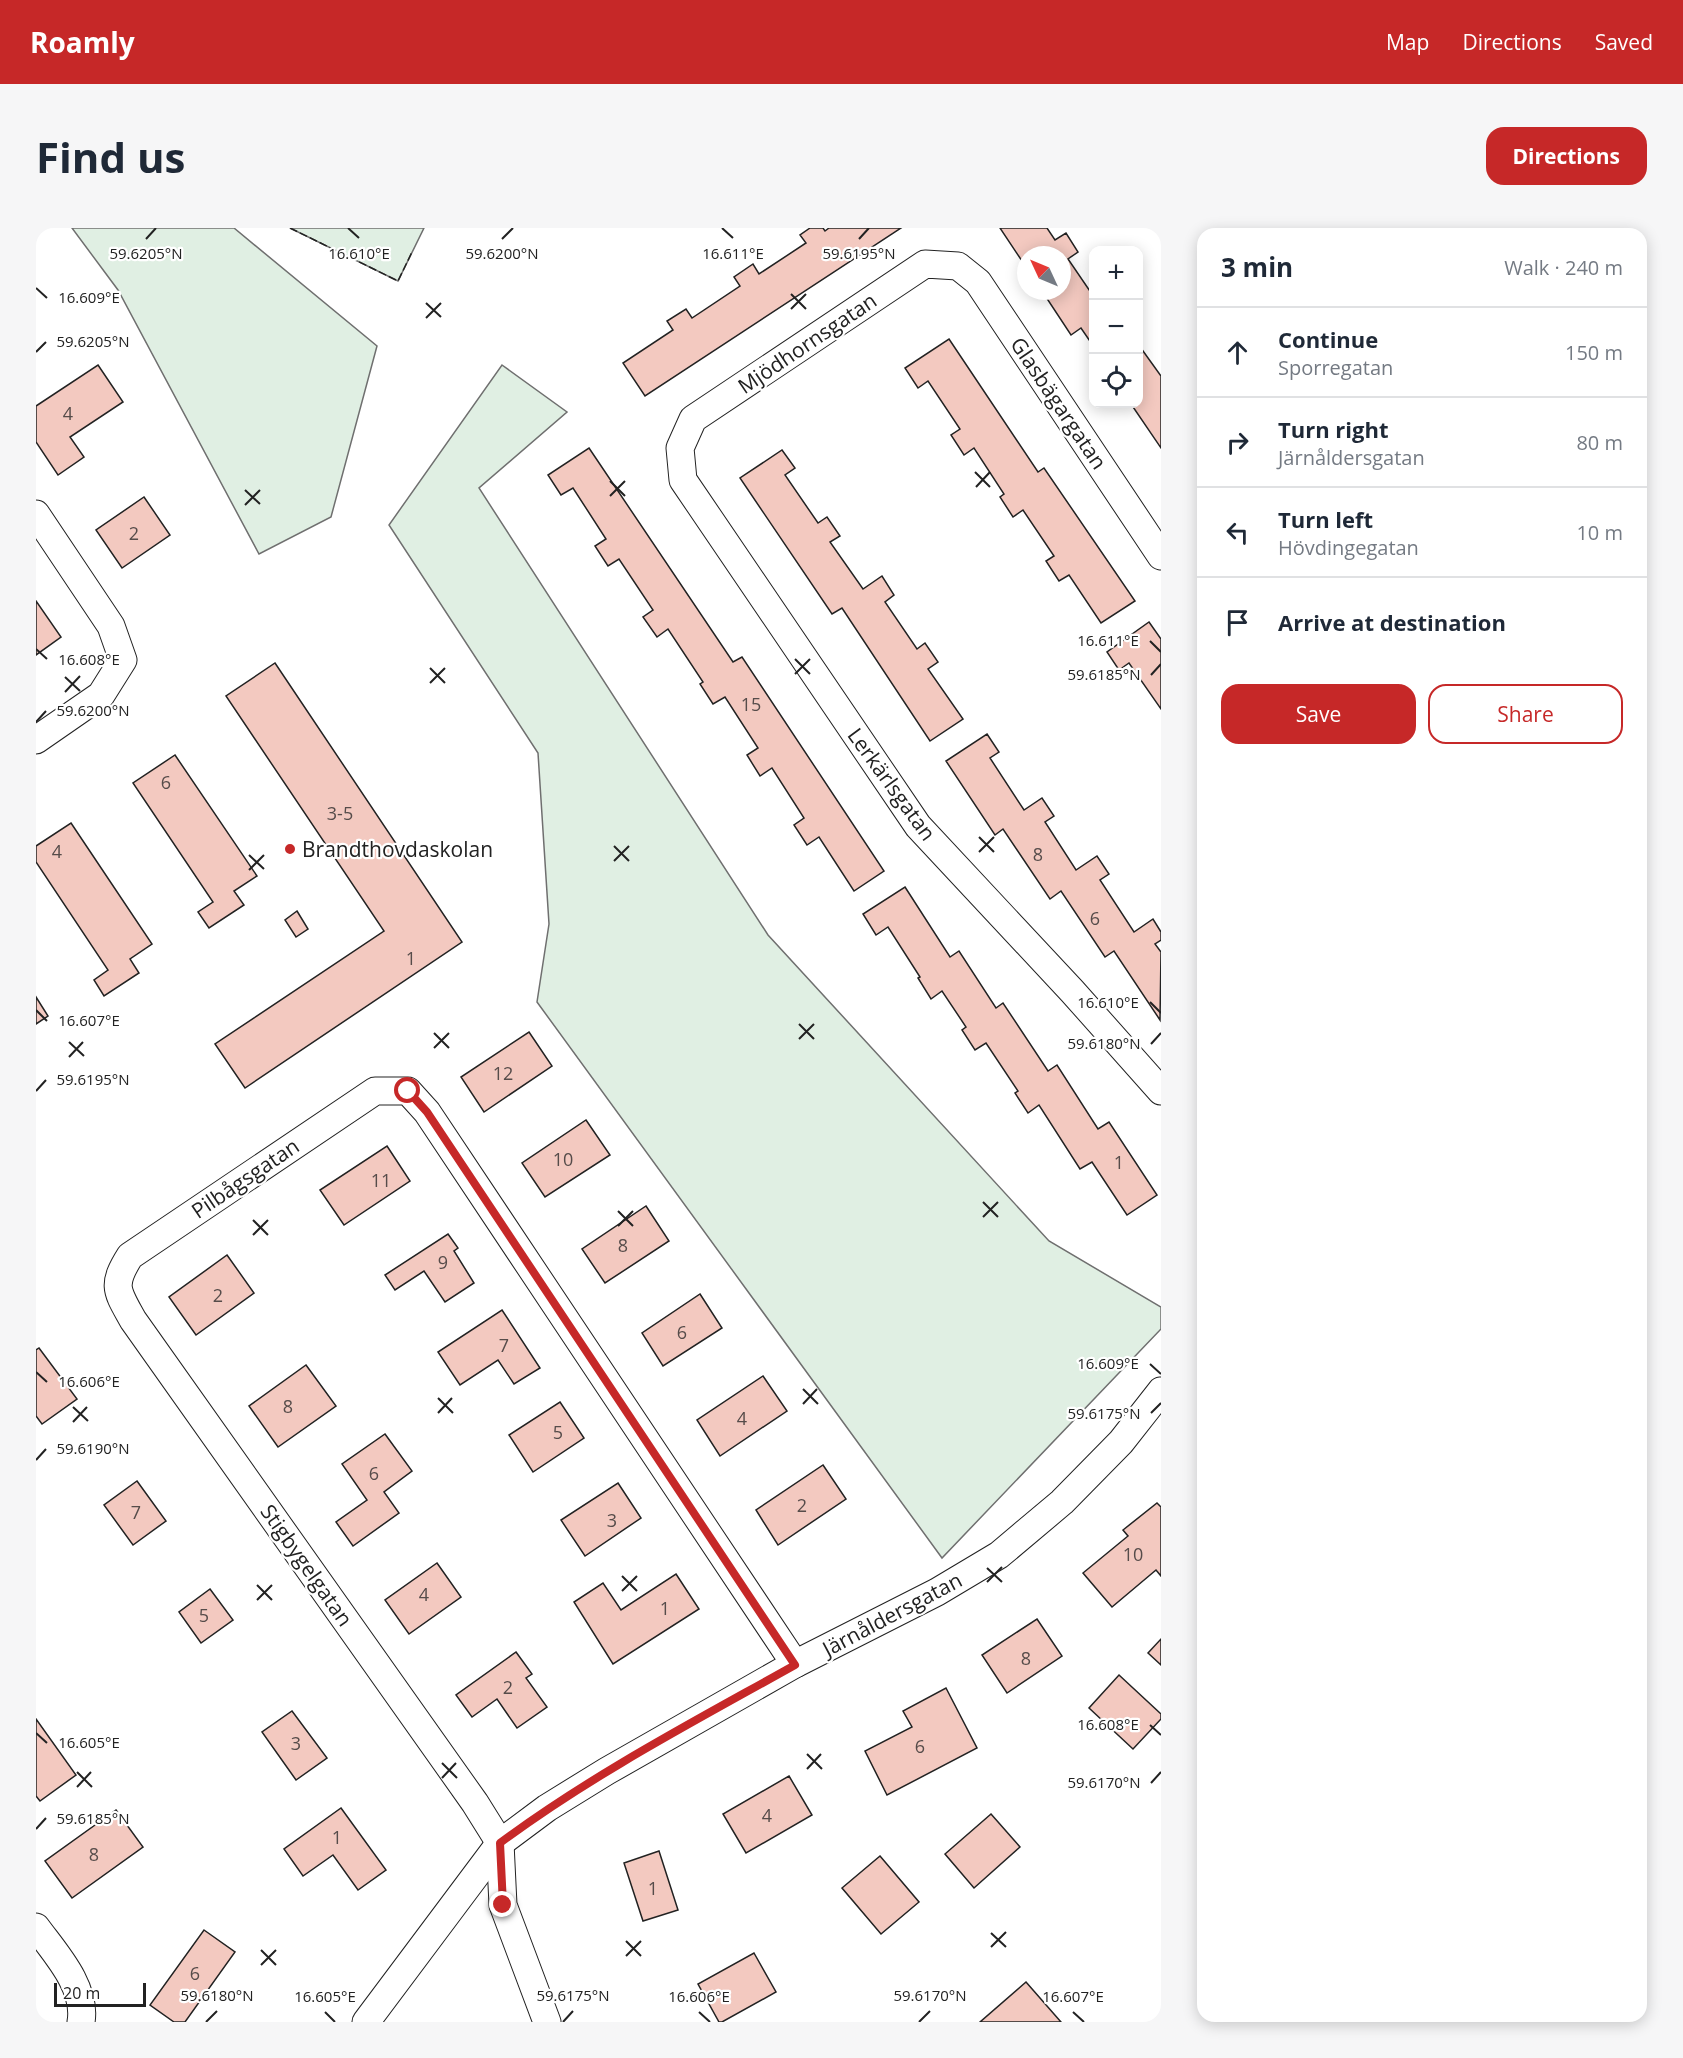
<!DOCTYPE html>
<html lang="en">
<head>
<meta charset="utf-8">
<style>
  :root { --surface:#fff; --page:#f6f6f7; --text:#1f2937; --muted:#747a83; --line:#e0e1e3; --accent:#c62828 }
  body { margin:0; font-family:"Open Sans",sans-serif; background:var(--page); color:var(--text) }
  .controls { position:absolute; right:18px; top:18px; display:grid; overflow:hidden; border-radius:12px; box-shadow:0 3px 15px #0003 }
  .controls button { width:54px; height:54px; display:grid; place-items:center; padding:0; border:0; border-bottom:2px solid var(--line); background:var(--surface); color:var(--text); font:30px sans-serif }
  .compass { position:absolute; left:981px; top:18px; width:54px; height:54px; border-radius:50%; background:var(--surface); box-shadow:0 3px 15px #0003; rotate:314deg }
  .scale { position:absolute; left:18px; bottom:15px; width:92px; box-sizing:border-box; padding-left:6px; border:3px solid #222; border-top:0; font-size:16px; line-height:21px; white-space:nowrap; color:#222; -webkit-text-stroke:4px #fff; paint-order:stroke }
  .stop { position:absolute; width:18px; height:18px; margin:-14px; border:4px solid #c62828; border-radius:50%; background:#fff }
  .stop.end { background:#c62828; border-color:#fff; box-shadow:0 2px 6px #0008 }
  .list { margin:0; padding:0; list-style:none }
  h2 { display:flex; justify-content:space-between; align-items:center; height:78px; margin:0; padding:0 24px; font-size:26px }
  h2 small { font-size:20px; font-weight:400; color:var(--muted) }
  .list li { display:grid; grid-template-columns:39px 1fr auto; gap:18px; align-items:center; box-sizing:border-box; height:90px; padding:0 24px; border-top:2px solid var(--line) }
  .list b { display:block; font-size:22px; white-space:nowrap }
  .list p { margin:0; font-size:20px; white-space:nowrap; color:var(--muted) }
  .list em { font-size:20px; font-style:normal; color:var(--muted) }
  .actions { display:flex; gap:12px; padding:18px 24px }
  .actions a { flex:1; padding:14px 0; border:2px solid var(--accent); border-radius:18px; text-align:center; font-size:21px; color:var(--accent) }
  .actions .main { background:var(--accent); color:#fff }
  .icon { flex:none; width:33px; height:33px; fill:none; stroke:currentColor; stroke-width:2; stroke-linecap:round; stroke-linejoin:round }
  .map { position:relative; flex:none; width:1125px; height:1794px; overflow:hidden; border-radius:18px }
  header { display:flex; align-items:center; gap:36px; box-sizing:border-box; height:84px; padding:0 30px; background:var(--accent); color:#fff }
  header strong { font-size:28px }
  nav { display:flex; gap:33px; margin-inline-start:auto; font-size:21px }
  .intro { display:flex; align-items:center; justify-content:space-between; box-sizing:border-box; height:144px; padding:0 36px }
  h1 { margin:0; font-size:42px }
  .button { padding:15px 27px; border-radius:18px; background:var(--accent); color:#fff; font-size:21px; font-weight:700 }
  main { display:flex; gap:36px; padding:0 36px }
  aside { flex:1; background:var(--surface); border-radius:18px; box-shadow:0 3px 15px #0003 }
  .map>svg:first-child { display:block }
</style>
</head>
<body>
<header>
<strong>Roamly</strong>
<nav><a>Map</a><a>Directions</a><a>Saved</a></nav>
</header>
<div class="intro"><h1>Find us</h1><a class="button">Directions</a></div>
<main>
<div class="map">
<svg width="1125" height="1794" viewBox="0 0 1125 1794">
  <rect width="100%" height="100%" fill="#fff"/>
  <g fill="#e0efe3" stroke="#6f6f6f" stroke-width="1.5">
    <path d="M 36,0 L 198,0 L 341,118 L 295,289 L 223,326 L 82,62 Z"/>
    <path d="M 254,0 L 388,0 L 362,53 Z"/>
    <path d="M 466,137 L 531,184 L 443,260 L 732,707 L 1013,1013 L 1125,1079 L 1125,1101 L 906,1330 L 501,774 L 513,696 L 502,525 L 353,297 Z"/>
  </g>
  <g fill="#f3c9c0" stroke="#222" stroke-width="1.5">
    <path d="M 774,0 L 787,0 L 789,3 L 793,0 L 865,0 L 609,168 L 587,135 L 637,102 L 631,93 L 650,81 L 656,90 L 704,58 L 698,49 L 717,36 L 723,46 L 770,15 L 764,7 Z"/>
    <path d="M 964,0 L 1011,0 L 1019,12 L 1030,5 L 1042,24 L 1032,31 L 1058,69 L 1058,119 L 1045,100 L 1035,107 L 1006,63 L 1026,63 L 1026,27 L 990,27 L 990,39 Z"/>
    <path d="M 913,111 L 1002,244 L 1008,240 L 1099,373 L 1065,395 L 1033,347 L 1023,353 L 1010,333 L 1018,328 L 987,282 L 977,289 L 964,269 L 968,266 L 938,220 L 928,227 L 915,207 L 924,201 L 892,153 L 882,160 L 869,140 Z"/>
    <path d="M 1102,116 L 1125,148 L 1125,220 L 1095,176 L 1102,176 Z"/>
    <path d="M 62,137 L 87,174 L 34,209 L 48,229 L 22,247 L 0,214 L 0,178 Z"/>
    <path d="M 553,220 L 697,434 L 706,429 L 848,643 L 818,663 L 783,609 L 771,617 L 758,597 L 768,590 L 736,540 L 724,548 L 711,527 L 722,520 L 689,469 L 677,476 L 664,456 L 667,454 L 632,401 L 621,409 L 607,389 L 617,382 L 583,331 L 572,338 L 559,318 L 570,311 L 537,260 L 525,267 L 512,247 Z"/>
    <path d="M 746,222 L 759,240 L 749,247 L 782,295 L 791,289 L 804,308 L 794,314 L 827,361 L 846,348 L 858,367 L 849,374 L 881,421 L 889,415 L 902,434 L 892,441 L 927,491 L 894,513 L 806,380 L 796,386 L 704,250 Z"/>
    <path d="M 108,269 L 134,307 L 86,340 L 60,302 Z"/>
    <path d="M 0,373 L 25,409 L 0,427 Z"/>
    <path d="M 1113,394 L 1125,411 L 1125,481 L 1093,435 L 1083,442 L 1071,424 Z"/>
    <path d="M 239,435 L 426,714 L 209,860 L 179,816 L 348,703 L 190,468 Z"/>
    <path d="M 951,506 L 963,524 L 954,530 L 988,582 L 1006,570 L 1018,588 L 1009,594 L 1040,642 L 1061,628 L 1073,646 L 1064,652 L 1098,704 L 1117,691 L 1125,704 L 1125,712 L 1119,716 L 1125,724 L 1124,792 L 1078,723 L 1069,729 L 1025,663 L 1014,671 L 967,601 L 959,607 L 910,533 Z"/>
    <path d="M 139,527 L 221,648 L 198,663 L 208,677 L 173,700 L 162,684 L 177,674 L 97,555 Z"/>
    <path d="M 35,595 L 116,716 L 94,731 L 103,745 L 68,768 L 58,752 L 72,742 L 0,634 L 0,618 Z"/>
    <path d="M 869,659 L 914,729 L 923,723 L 960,780 L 967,775 L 1012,843 L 1021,837 L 1062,901 L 1073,894 L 1121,967 L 1091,987 L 1056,934 L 1044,941 L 1003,877 L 992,885 L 979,865 L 982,863 L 950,815 L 939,822 L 926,802 L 930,799 L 906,763 L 895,771 L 882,750 L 884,749 L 852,699 L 840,707 L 827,686 Z"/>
    <path d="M 261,683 L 272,701 L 260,709 L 249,692 Z"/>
    <path d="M 0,769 L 12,788 L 0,796 Z"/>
    <path d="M 493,804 L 516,838 L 448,884 L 425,849 Z"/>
    <path d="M 550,892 L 574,927 L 509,969 L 486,935 Z"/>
    <path d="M 351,918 L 374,953 L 308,997 L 284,962 Z"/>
    <path d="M 610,978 L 633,1013 L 569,1055 L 546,1021 Z"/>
    <path d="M 412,1006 L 422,1020 L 418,1023 L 438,1055 L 409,1074 L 388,1043 L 359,1062 L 349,1047 Z"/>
    <path d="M 191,1027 L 218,1065 L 160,1107 L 133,1069 Z"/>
    <path d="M 664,1066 L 686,1100 L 627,1138 L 606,1105 Z"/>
    <path d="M 466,1082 L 504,1140 L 478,1156 L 462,1132 L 424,1157 L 402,1124 Z"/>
    <path d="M 3,1120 L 41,1171 L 6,1196 L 0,1188 L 0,1122 Z"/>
    <path d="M 270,1137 L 300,1178 L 242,1219 L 213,1178 Z"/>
    <path d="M 727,1148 L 751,1183 L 684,1228 L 661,1192 Z"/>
    <path d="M 524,1174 L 548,1210 L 497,1244 L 473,1207 Z"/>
    <path d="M 349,1206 L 376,1243 L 348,1264 L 363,1285 L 317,1318 L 300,1294 L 331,1272 L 306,1236 Z"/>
    <path d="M 787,1237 L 810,1271 L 742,1317 L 720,1282 Z"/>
    <path d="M 101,1253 L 130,1293 L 97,1317 L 68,1277 Z"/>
    <path d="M 582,1255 L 605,1290 L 549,1328 L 525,1292 Z"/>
    <path d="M 1121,1275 L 1125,1279 L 1125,1348 L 1120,1342 L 1076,1379 L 1047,1345 L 1092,1308 L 1087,1302 Z"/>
    <path d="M 401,1335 L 425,1369 L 373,1406 L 349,1372 Z"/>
    <path d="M 640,1346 L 663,1381 L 577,1436 L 538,1374 L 567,1355 L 585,1382 Z"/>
    <path d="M 174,1361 L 197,1392 L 165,1415 L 143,1384 Z"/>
    <path d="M 1001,1391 L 1026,1428 L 971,1465 L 946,1427 Z"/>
    <path d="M 1125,1411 L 1125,1437 L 1112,1425 Z"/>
    <path d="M 480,1424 L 496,1446 L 490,1450 L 511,1479 L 481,1500 L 461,1471 L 436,1489 L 420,1467 Z"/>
    <path d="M 1083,1447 L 1125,1486 L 1125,1491 L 1097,1521 L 1053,1480 Z"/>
    <path d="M 910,1460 L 941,1520 L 851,1567 L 829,1523 L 876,1499 L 867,1483 Z"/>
    <path d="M 256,1483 L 291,1530 L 260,1552 L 226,1504 Z"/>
    <path d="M 0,1491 L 40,1547 L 4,1573 L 0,1568 Z"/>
    <path d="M 753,1548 L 776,1587 L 710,1625 L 687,1586 Z"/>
    <path d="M 305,1580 L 350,1642 L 322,1662 L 297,1627 L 267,1648 L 248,1621 Z"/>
    <path d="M 80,1582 L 107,1619 L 36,1670 L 9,1633 Z"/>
    <path d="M 955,1586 L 984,1619 L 938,1660 L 909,1626 Z"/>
    <path d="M 623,1623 L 642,1682 L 607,1693 L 588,1635 Z"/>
    <path d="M 844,1628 L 883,1674 L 845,1706 L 806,1660 Z"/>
    <path d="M 168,1702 L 199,1724 L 149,1794 L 138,1794 L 114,1777 Z"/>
    <path d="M 718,1725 L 740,1764 L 686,1794 L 683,1794 L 662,1756 Z"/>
    <path d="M 990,1754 L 1025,1794 L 944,1794 Z"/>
  </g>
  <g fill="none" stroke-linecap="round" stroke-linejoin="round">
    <defs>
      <g id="street">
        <path d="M 0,286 L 75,398 L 87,432 L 65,467 L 0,512"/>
        <path d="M 1125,328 L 942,54 L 922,38 L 889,36 L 657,191 L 644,220 L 647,252 L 882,598 L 1036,763 L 1125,863"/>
        <path d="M 0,1699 C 19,1725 51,1759 45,1794"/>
        <path d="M 330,1794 L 464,1615 L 511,1580 L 571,1543 L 759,1436 L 901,1364 L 963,1327 L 1026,1274 L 1085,1214 L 1125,1163"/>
        <path d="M 511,1794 L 467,1677 L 464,1615 L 439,1575 L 97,1092 C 81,1063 75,1058 94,1028 L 339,863 L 372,863 L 391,884 L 759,1436"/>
      </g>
    </defs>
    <use href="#street" stroke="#222" stroke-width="29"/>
    <use href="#street" stroke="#fff" stroke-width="27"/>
    <path stroke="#222" stroke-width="1.5" stroke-dasharray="8 3" stroke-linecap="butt" d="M 254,0 L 362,53 L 376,24"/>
  </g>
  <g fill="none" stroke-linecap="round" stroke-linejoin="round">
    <path stroke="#c62828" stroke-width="8" d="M 372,863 L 391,884 L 759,1437 C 659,1493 557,1546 464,1615 L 467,1677"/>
  </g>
  <path fill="none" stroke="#222" stroke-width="2" d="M 312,0 L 323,10M 686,0 L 697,10M 110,11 L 120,0M 466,11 L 477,0M 823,11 L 833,0M 0,60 L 11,70M 755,66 L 770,81M 390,75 L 405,89M 755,81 L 770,66M 390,90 L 405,75M 0,124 L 10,114M 939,244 L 954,259M 574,253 L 589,268M 940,259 L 954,244M 209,262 L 224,276M 574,268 L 589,253M 209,277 L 224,262M 1114,413 L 1125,424M 0,421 L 11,431M 759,431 L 774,446M 394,440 L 409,455M 759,446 L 774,431M 1115,447 L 1125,436M 29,449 L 44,463M 394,455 L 409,440M 29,464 L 44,448M 0,494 L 10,483M 943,609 L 958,624M 578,618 L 593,633M 943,624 L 958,609M 213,627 L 228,641M 578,633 L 593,618M 213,642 L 228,627M 1114,774 L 1125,785M 0,782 L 11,793M 763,796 L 778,811M 398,805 L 413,820M 763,811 L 778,796M 33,814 L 48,828M 1115,816 L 1125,805M 398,820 L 413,805M 33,829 L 47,814M 0,863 L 10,852M 947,974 L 962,989M 582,983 L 597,998M 947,989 L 962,974M 217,992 L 232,1007M 582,998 L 597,983M 217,1007 L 232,992M 1114,1136 L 1125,1146M 0,1144 L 11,1154M 767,1161 L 782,1176M 402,1170 L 417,1185M 767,1176 L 781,1161M 37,1179 L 52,1193M 402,1185 L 416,1170M 1115,1185 L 1125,1175M 37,1194 L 51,1179M 0,1232 L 10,1221M 951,1340 L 966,1354M 586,1348 L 601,1363M 951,1354 L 966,1339M 221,1357 L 236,1372M 586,1363 L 601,1348M 221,1372 L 236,1357M 1114,1497 L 1125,1507M 0,1505 L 11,1515M 771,1526 L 786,1541M 406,1535 L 421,1550M 771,1541 L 785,1526M 41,1544 L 56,1559M 406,1550 L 420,1535M 1115,1555 L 1125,1544M 41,1559 L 55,1544M 0,1601 L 10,1590M 955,1705 L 970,1719M 590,1713 L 605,1728M 955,1719 L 970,1704M 225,1722 L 240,1737M 590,1728 L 605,1713M 225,1737 L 240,1722M 289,1784 L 299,1794M 663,1784 L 674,1794M 1037,1784 L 1048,1794M 170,1794 L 181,1783M 527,1794 L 537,1783M 883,1794 L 894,1783"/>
  <circle fill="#c62828" stroke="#fff" stroke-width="2" cx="254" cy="621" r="6"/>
  <g text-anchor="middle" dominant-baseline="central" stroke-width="4.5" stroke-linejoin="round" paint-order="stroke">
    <g font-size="18" fill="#564c4a">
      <text x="32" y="185">4</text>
      <text x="98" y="305">2</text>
      <text x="715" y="476">15</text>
      <text x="130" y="554">6</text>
      <text x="304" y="585">3-5</text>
      <text x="21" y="623">4</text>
      <text x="1002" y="626">8</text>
      <text x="1059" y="690">6</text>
      <text x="375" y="730">1</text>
      <text x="467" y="845">12</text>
      <text x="527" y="931">10</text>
      <text x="1083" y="934">1</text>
      <text x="345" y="952">11</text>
      <text x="587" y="1017">8</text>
      <text x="407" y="1034">9</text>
      <text x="182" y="1067">2</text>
      <text x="646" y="1104">6</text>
      <text x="468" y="1117">7</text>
      <text x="252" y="1178">8</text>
      <text x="706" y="1190">4</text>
      <text x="522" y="1204">5</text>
      <text x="338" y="1245">6</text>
      <text x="766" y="1277">2</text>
      <text x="100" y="1284">7</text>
      <text x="576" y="1292">3</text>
      <text x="1097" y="1326">10</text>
      <text x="388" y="1366">4</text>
      <text x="629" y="1380">1</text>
      <text x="168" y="1387">5</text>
      <text x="990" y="1430">8</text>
      <text x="472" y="1459">2</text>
      <text x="260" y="1515">3</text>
      <text x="884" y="1518">6</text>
      <text x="731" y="1587">4</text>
      <text x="301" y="1609">1</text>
      <text x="58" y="1626">8</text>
      <text x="617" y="1660">1</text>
      <text x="159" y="1745">6</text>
    </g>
    <g font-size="21" fill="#222" stroke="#fff">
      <text transform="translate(771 115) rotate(-34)">Mjödhornsgatan</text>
      <text transform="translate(1023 175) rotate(56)">Glasbägargatan</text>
      <text transform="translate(856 556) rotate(54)">Lerkärlsgatan</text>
      <text transform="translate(209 950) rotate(-34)">Pilbågsgatan</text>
      <text transform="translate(271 1337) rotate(55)">Stigbygelgatan</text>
      <text transform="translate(856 1386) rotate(-28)">Järnåldersgatan</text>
    </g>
    <g font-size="21" fill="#222" stroke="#fff" text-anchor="start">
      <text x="266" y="621">Brandthovdaskolan</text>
    </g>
  </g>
  <g font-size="15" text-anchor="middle" fill="#222" stroke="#fff" stroke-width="4.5" stroke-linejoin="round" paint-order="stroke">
    <text x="323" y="31">16.610°E</text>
    <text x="697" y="31">16.611°E</text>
    <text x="110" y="31">59.6205°N</text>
    <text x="466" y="31">59.6200°N</text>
    <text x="823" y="31">59.6195°N</text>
    <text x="53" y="75">16.609°E</text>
    <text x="57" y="119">59.6205°N</text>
    <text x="1072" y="418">16.611°E</text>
    <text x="53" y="437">16.608°E</text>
    <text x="1068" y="452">59.6185°N</text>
    <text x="57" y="488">59.6200°N</text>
    <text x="1072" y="780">16.610°E</text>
    <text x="53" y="798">16.607°E</text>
    <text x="1068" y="821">59.6180°N</text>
    <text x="57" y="857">59.6195°N</text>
    <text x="1072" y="1141">16.609°E</text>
    <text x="53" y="1159">16.606°E</text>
    <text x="1068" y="1191">59.6175°N</text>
    <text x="57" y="1226">59.6190°N</text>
    <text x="1072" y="1502">16.608°E</text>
    <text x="53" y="1520">16.605°E</text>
    <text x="1068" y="1560">59.6170°N</text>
    <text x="57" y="1596">59.6185°N</text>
    <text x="181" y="1773">59.6180°N</text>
    <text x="537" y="1773">59.6175°N</text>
    <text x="894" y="1773">59.6170°N</text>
    <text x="289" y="1774">16.605°E</text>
    <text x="663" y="1774">16.606°E</text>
    <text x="1037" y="1774">16.607°E</text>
  </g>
</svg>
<div class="controls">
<button>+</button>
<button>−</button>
<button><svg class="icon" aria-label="locate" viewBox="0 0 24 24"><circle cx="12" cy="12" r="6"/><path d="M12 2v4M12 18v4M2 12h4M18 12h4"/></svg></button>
</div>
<svg class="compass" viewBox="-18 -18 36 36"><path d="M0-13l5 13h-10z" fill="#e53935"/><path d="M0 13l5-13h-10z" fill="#747a83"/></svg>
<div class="scale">20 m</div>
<div class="stop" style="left:372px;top:863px"></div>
<div class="stop end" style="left:467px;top:1677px"></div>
</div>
<aside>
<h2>3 min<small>Walk · 240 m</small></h2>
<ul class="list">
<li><svg class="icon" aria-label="ahead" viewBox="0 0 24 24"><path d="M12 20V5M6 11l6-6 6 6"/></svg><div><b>Continue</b><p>Sporregatan</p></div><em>150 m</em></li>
<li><svg class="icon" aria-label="right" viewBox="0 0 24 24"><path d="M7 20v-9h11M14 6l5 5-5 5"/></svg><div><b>Turn right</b><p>Järnåldersgatan</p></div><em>80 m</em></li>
<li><svg class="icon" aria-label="left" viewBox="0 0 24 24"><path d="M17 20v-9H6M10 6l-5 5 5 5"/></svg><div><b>Turn left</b><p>Hövdingegatan</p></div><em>10 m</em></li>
<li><svg class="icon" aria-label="arrive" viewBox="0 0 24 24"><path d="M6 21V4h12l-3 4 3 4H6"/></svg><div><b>Arrive at destination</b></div></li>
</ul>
<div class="actions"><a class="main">Save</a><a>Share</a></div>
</aside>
</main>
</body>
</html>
